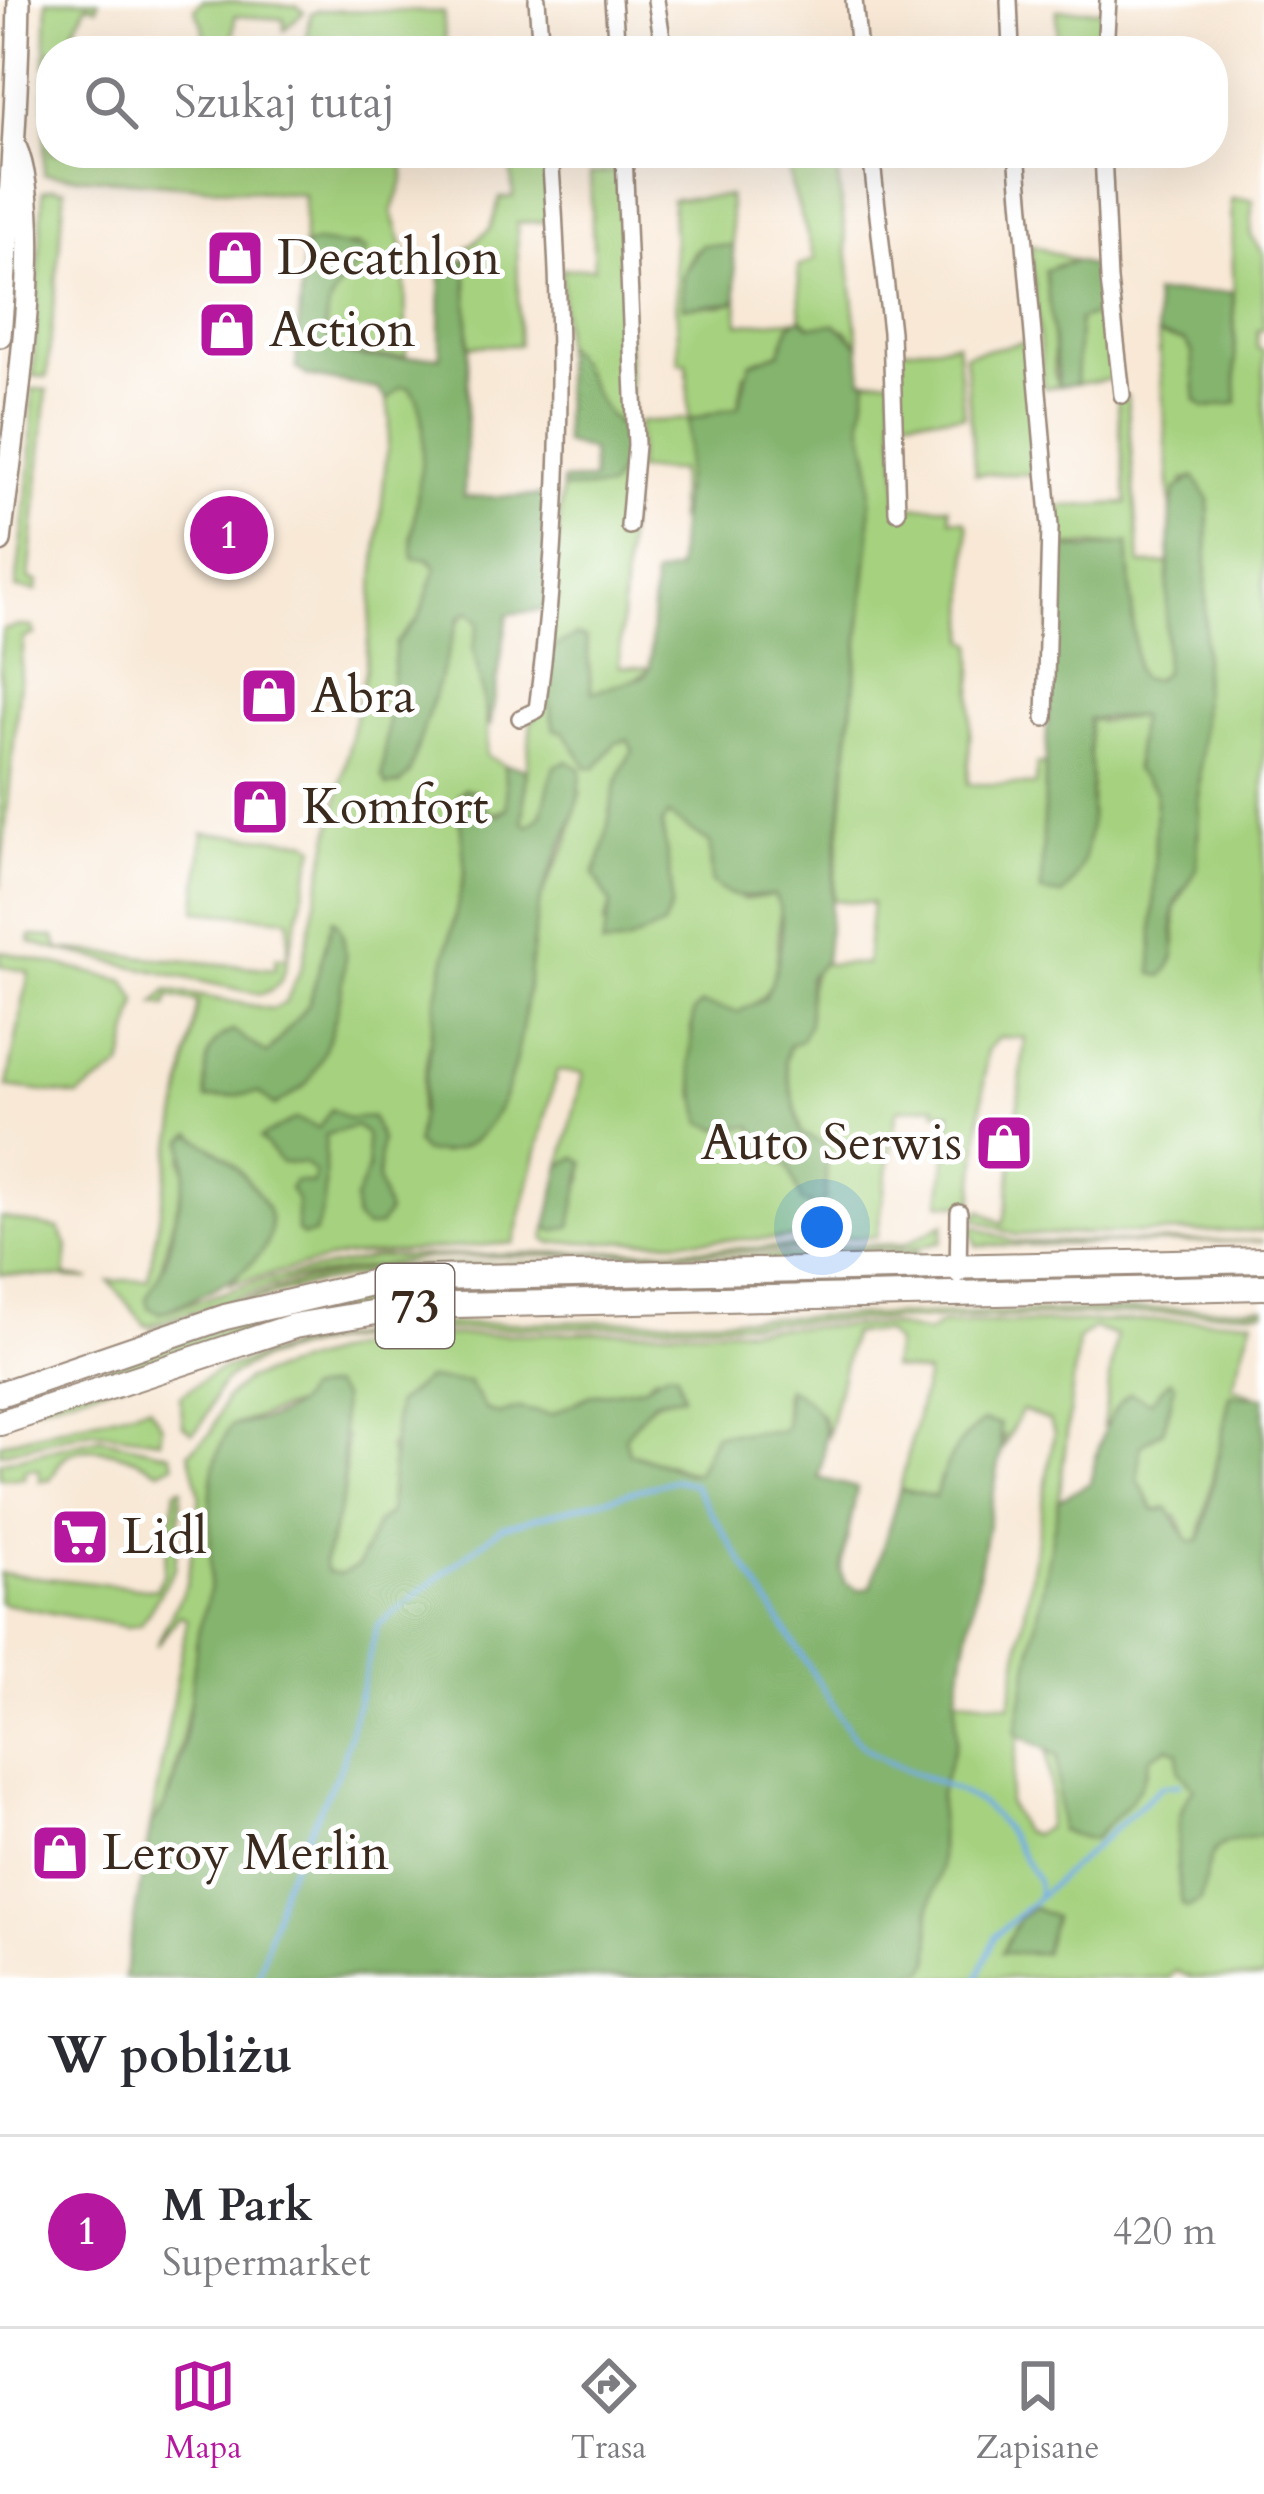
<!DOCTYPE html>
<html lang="pl">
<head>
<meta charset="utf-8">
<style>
  :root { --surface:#fff; --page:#f2f2f3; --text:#2b2b33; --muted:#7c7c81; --line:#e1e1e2; --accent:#b5179e }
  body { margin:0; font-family:Cardo,serif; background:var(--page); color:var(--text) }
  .you { position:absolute; left:822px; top:1227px; width:42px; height:42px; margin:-30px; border:9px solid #fff; border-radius:50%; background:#1a73e8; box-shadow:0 0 0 18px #1a73e833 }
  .badge { display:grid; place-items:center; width:78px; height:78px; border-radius:50%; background:var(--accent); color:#fff; font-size:39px; font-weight:700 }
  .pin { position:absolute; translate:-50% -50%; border:6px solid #fff; box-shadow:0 3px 12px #0006 }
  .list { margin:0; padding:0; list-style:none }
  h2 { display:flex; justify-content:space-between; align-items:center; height:156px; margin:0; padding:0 48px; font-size:51px }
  h2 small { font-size:39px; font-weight:400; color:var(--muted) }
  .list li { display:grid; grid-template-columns:78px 1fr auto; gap:36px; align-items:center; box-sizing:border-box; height:192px; padding:0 48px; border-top:3px solid var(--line) }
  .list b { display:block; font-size:45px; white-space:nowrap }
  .list p { margin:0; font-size:39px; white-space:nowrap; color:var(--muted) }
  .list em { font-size:39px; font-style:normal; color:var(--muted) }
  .icon { flex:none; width:66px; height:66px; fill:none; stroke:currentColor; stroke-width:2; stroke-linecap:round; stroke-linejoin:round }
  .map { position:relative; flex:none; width:1264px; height:1978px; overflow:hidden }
  .search { position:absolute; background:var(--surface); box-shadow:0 12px 48px #0002; left:36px; right:36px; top:36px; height:132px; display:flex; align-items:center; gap:30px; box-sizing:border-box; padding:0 42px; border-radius:48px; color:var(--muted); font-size:45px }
  .sheet { height:348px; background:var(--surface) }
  nav { display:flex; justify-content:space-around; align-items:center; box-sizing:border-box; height:168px; border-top:3px solid var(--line); background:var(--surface); font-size:33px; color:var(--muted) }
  nav a { display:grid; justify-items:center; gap:6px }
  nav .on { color:var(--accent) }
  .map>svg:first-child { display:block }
</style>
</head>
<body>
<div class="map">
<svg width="1264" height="1978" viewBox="0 0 1264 1978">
  <rect width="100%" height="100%" fill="#fff"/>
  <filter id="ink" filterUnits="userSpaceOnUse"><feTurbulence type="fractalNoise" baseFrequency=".00833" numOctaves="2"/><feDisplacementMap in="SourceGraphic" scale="24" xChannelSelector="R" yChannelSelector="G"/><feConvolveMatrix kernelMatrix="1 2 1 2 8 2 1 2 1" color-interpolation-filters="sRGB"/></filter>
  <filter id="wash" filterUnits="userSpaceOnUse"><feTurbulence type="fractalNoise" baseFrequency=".004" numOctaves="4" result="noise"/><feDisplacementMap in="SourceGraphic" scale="48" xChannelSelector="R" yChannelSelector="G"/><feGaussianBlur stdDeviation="2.7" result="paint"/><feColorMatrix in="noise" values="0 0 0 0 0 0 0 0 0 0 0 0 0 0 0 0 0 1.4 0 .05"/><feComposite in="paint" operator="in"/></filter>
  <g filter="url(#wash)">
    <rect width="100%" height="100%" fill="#f8e8d5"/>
    <g fill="#a6d27f" stroke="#707e4e" stroke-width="3">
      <path d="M 47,0 L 99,0 L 97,8 L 87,4 L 70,37 L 82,44 L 81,51 L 51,51 L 51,69 L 45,67 Z"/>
      <path d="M 202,0 L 297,6 L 304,12 L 284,30 L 284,19 L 235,16 L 232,51 L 204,51 L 204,29 L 195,9 Z"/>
      <path d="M 318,10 L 443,12 L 446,51 L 305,51 L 311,14 Z"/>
      <path d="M 1057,10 L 1102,10 L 1101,51 L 1057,51 Z"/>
      <path d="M 45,75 L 51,77 L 51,153 L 403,153 L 404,179 L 392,212 L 405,254 L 406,356 C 375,359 306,356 327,304 C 335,284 352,267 360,245 L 304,247 L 304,195 L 44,174 Z"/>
      <path d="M 510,153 L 545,153 L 550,221 L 517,223 L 519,345 L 469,346 L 466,249 L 490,229 L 500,198 L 513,197 Z"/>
      <path d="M 787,153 L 835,153 L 859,345 L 845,330 L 810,326 L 801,319 L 798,267 L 815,259 L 791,184 Z"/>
      <path d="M 622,170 L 632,433 L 601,409 L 563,345 L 562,269 L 594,268 L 590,174 Z"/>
      <path d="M 53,188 L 65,189 L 47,377 L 33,376 L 43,191 Z"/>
      <path d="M 729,196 L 733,246 L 695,250 L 682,278 L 684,306 L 722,306 L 737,299 L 739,324 L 794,320 L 781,352 L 744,374 L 738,407 L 689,420 L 687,493 L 678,521 L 679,471 L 637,470 L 639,422 L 689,419 L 687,363 L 679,363 L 672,199 Z"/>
      <path d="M 1231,199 L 1253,200 L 1251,236 L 1264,253 L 1264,330 L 1258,330 L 1257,348 L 1264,351 L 1264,1231 L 1015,1235 L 975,1219 L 981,1210 L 1003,1224 L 1008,1202 L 1025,1038 L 999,1037 L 987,1050 L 973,1205 L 940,1203 L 951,1112 L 936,1111 L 936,1105 L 897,1110 L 877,1237 L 551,1243 L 545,1240 L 547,1227 L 556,1231 L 583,1180 L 584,1163 L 576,1157 L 561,1166 L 583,1073 L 557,1071 L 514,1243 L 344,1256 L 230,1284 L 267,1244 C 253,1178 243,1175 192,1134 L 182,1159 L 186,1173 C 176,1217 153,1270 160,1313 L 260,1281 L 377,1257 L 905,1244 L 944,1224 L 941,1242 L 916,1248 L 426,1258 L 294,1279 L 146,1326 L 109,1281 L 148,1279 L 198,1002 L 169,996 L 166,1006 L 155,1004 L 167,990 L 272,1009 L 286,1002 L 302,966 L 365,672 L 390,421 L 387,400 L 401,387 L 410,388 C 439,421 417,498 411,538 L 436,568 L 419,618 L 396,643 L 382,777 L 409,774 C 416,737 440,632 469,611 L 479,622 C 469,666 493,709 486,755 L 504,765 L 507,808 L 489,814 L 475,791 L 459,821 L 467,843 L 465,872 L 437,995 L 419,1111 L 441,1154 C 530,1105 520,1001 537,914 C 542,888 555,869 566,846 C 573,829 574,809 581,792 L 551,791 L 541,816 L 529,826 L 523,823 L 531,722 L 539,714 L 545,680 L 554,729 L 564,732 L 587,766 L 596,768 L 615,743 L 628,740 L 633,751 C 604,789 615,832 594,873 L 611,904 L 604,923 L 671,907 L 661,823 L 668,815 L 710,843 L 712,882 L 743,900 L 774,895 C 784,911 778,921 778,940 C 779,1009 746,1009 691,1027 L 695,1098 L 734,1126 L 752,1126 L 788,1166 L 802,1201 L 808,1139 L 801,1133 L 785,1061 L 817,964 L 866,964 L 872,903 L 833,900 L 870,534 L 862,421 L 867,380 L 891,378 L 900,507 L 949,506 L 951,519 L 965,520 L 968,526 L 967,641 L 974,644 L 968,784 L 1035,785 L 1037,764 L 1045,764 L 1045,820 L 1088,828 L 1089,718 L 1101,722 L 1139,716 L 1147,783 L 1156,791 L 1176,946 L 1175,908 L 1197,867 L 1209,500 L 1194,477 L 1184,479 L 1171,510 L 1158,335 L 1185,341 L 1192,353 L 1196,400 L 1205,408 L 1237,403 Z"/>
      <path d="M 1030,245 L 1077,261 L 1053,266 L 1054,374 L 1059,386 L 1044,388 Z"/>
      <path d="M 1108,310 L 1115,379 L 1076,384 L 1079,319 Z"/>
      <path d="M 1031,341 L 1043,474 L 975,474 L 965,354 Z"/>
      <path d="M 957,343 L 964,416 L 898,417 L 895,350 Z"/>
      <path d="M 32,389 L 47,390 L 29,579 L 38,582 L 36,591 L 16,588 L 31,464 Z"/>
      <path d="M 1127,396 L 1140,564 L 1173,564 L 1164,672 L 1155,680 L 1141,679 L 1136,670 L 1128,544 L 1054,546 L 1053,507 L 1127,503 L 1117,397 Z"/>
      <path d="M 632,454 L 619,666 L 650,668 C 642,679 604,693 591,692 L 586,638 L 548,651 L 562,489 L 608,488 Z"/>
      <path d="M 19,626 L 32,627 L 35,634 L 24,638 L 0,887 L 0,654 L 3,630 Z"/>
      <path d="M 203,833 L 308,841 L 315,847 L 288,958 C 284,976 280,991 259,994 L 54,949 L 30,942 L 31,936 L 55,937 L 58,949 L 275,969 L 276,958 L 288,958 L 289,919 L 196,911 Z"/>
      <path d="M 0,951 L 126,981 L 137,1001 L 122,1067 L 78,1096 L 7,1087 L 29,972 L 0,966 Z"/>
      <path d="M 0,1217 L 59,1229 L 68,1247 L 65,1276 L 90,1279 L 0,1274 Z"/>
      <path d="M 969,1224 L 1014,1242 L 1264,1241 L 977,1246 Z"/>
      <path d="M 919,1252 L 919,1258 L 377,1273 L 312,1284 L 149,1330 L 303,1281 L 381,1267 Z"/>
      <path d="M 794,1281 L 727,1290 L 442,1296 L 0,1415 L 0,1402 L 208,1333 L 396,1288 Z"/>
      <path d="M 1264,1307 L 1264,1311 L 411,1331 C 362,1338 264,1346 227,1379 C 210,1395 210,1421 192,1433 L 183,1426 L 180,1396 L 216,1371 L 290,1347 L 413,1325 Z"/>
      <path d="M 1253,1319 L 1232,1387 L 1254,1395 L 1230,1396 L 1199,1541 L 1189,1542 L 1178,1517 L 1155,1511 L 1138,1480 L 1140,1446 L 1163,1431 L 1171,1404 L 1156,1396 L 1150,1402 L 1121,1400 L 1116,1416 L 1103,1426 L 1116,1336 L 1094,1328 L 1078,1340 L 1059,1500 L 1008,1802 L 1023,1832 L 1033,1835 L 1046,1828 L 1051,1799 L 1047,1753 L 1057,1755 L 1061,1788 L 1147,1774 L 1150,1757 L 1168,1747 L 1178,1752 L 1194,1788 C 1173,1808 1178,1861 1179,1887 L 1200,1901 C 1212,1853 1205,1840 1260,1836 L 1264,1829 L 1264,1978 L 1192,1978 L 1176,1971 L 1169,1978 L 887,1978 L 925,1970 L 930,1907 L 940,1870 L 940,1793 L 956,1742 L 956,1698 L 1010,1705 L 1054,1434 L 1050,1421 L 1022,1410 L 1001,1452 L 1004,1435 L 940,1478 L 935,1498 L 900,1489 L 927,1374 L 891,1368 L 895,1343 L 885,1332 L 852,1333 L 828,1435 L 822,1415 L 784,1394 L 786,1426 L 781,1431 L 715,1434 L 697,1473 L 629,1453 L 624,1437 C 637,1418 646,1401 670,1398 L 656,1375 L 644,1387 L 591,1395 L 551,1415 L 519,1408 L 499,1414 L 485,1409 L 477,1394 L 389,1446 L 395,1469 L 389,1514 L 377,1523 L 358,1566 L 341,1574 L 327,1572 L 324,1563 L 344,1492 L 346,1437 L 300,1403 L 231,1426 L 212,1487 L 210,1589 L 196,1644 L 195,1677 L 172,1785 L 163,1812 L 151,1824 L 187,1620 L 180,1615 L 156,1646 L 187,1583 L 200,1495 L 189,1452 L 211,1433 L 225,1399 L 247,1379 L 362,1344 L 432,1336 L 889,1325 L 928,1333 L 941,1324 Z"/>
      <path d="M 149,1406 L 162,1426 L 160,1440 L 92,1431 L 0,1453 L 0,1443 Z"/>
      <path d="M 100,1438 L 170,1454 L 174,1464 L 159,1471 C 137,1458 91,1439 66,1456 C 58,1462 56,1473 50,1480 L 40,1481 L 39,1469 L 25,1469 L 24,1478 L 0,1478 L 0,1462 Z"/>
      <path d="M 182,1488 L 175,1569 L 141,1624 L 127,1627 L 0,1603 L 0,1573 L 156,1590 L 163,1575 L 176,1490 Z"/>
    </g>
    <g fill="#84b46e" stroke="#606f46" stroke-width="3">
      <path d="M 316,242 L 366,249 L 363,266 C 332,280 303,343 352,355 C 379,362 412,356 440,356 L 441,261 L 466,260 L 469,346 L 464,497 L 553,496 L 545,610 L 508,614 L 490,727 L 473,648 L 479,622 L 469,611 L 459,618 L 409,774 L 400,784 L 387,786 L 382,777 L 396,643 L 419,618 L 436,568 L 430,558 L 413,559 C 407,512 441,424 410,388 L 401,387 L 387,400 L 378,389 L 308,376 L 296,368 L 304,247 Z"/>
      <path d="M 702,245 L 733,246 L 737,299 L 732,303 L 684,307 L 682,277 Z"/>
      <path d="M 1077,261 L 1105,271 L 1108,310 L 1079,320 L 1076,384 L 1059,386 L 1045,270 Z"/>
      <path d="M 1233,292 L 1237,403 L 1205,408 L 1196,400 L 1192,353 L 1185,341 L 1158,335 L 1154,294 Z"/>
      <path d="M 801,319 L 810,326 L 835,324 L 859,345 L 862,379 L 867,380 L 862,421 L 871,467 L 870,534 L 825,961 L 809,977 L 809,1023 L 801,1041 L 789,1045 L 785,1061 L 801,1133 L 827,1145 L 825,1201 L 817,1207 L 802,1202 L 788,1166 L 774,1159 L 752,1126 L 718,1129 L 702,1122 L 690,1062 L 693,1012 L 701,1004 L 738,1012 L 764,999 C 778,973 790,920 774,895 C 747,896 734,902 712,883 L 710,843 L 668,815 L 662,823 L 671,882 L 671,907 L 663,926 L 626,943 L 602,946 L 611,904 L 594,874 C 615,832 604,789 633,751 L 628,740 L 615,743 L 596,768 L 587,767 L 564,732 L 554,729 L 545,680 L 548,651 L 576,635 L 586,638 L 592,692 L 644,677 L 650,668 L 654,576 L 677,570 C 678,519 688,472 689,420 L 738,407 L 750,363 L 780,352 L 790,324 Z"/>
      <path d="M 563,345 C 594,372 591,413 632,433 L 632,454 L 609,488 L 562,489 L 562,481 L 593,480 L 591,451 L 564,443 Z"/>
      <path d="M 1194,477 L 1209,500 L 1197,867 C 1192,882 1184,888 1177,900 C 1165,925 1187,955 1162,976 L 1152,974 L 1156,791 L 1135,770 L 1139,716 L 1089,719 C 1089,771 1103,856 1062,895 L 1041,892 L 1054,546 L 1086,549 L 1128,543 L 1136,670 L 1141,679 L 1155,680 L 1164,672 L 1171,510 L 1176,489 Z"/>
      <path d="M 567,761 L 581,769 C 580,828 549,859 538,910 C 523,980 530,1167 423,1152 L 416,1144 L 437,995 L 465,872 L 458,796 L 464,789 L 475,791 L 489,814 L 498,815 L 507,808 L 504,765 L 525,768 L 523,822 L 529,826 L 541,816 L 554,766 Z"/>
      <path d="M 333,919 C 363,943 329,1058 307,1083 C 299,1092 284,1099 275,1106 L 259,1093 L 206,1099 C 205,1071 202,1042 233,1031 L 267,1054 L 309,1004 Z"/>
      <path d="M 331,1109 L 349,1119 L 372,1117 L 381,1140 L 378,1181 L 388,1213 L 379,1226 L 366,1228 L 356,1219 L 355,1200 L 368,1170 L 366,1134 L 356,1126 L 326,1135 C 322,1175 332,1196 314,1234 L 302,1236 L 297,1231 L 297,1200 L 289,1189 L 294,1181 L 313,1183 L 315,1173 L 304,1163 L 281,1163 L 260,1138 L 295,1119 L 319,1128 Z"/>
      <path d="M 192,1134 C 206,1145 227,1155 237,1168 C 247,1181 265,1198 269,1214 C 285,1265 194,1299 160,1313 L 149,1308 L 146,1299 L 165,1263 L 186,1173 L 184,1140 Z"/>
      <path d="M 576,1157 L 584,1162 L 571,1226 L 555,1231 L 547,1227 L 561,1166 Z"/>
      <path d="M 668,1371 L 677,1373 L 683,1396 L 654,1400 L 625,1437 L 629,1453 L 688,1473 L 697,1473 L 715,1434 L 781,1431 L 786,1426 L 787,1388 C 832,1409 828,1436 819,1478 L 857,1488 L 841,1570 L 844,1582 L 858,1590 L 871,1587 L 900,1489 L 935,1497 C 944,1465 956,1442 983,1421 L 1000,1424 L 1001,1452 L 956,1698 L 956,1742 L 940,1793 L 940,1870 L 930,1907 L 931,1962 L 925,1970 L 887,1978 L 124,1978 L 151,1824 C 186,1791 190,1694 196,1646 C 198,1624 209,1604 210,1582 C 213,1533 201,1469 231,1426 C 257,1421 294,1418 305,1391 L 331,1386 L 341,1397 L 344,1492 L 324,1563 L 327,1572 L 341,1574 L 358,1566 L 377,1523 L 389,1514 L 396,1404 L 426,1379 L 468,1382 L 486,1410 L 499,1414 L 519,1408 L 551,1415 L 591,1395 L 643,1387 Z"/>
      <path d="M 1170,1380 L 1175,1385 L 1163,1430 L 1140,1446 L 1138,1480 L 1154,1511 L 1168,1508 L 1189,1542 L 1199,1541 L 1204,1529 L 1230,1395 L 1264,1397 L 1264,1829 L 1261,1836 C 1205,1842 1213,1851 1200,1901 L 1187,1908 L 1182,1904 C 1177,1873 1170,1811 1194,1788 L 1179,1771 L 1178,1752 L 1168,1747 L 1150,1757 C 1144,1793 1118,1815 1093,1840 L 1060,1831 L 1057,1755 L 1016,1734 L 1059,1500 L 1090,1483 C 1097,1452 1105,1412 1130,1393 L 1150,1402 Z"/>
      <path d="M 1033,1908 L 1054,1917 L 1044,1953 L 1001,1953 L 1019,1919 Z"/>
    </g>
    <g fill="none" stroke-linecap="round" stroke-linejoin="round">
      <g stroke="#74aee5" stroke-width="4.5">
        <path d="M 258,1978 L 283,1885 L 342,1763 L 377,1626 L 502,1527 L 675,1480 L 693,1484 L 852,1735 C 883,1770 936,1776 975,1800 C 1003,1816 1021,1856 1038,1882 L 1039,1895"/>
        <path d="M 978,1978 L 995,1936 L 1162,1786 L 1180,1784"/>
      </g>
    </g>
  </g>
  <g filter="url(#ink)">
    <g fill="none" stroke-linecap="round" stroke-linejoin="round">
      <defs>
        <g id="minor">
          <path d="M 537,0 L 541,51"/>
          <path d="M 613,0 L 617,51"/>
          <path d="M 656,0 L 664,51"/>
          <path d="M 854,0 L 859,51"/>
          <path d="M 1009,0 L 1011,51"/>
          <path d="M 1105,51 L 1108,0"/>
          <path d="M 624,153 L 636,445 L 629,526"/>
          <path d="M 871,153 L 891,332 L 897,512"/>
          <path d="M 1017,153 L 1050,527 L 1045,718"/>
          <path d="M 1103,153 L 1109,280 L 1122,395"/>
          <path d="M 520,718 L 537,710 C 562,524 565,340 550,153"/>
          <path d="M 958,1275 L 959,1212"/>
        </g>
        <g id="secondary">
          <path d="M 0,336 C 9,224 17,112 19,0"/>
          <path d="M 0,541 C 10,451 49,222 15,146"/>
        </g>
        <g id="primary">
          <path d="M 0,1394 L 225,1317 L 388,1279 L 1264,1260"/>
          <path d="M 0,1423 L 294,1326 L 412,1306 L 1264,1287"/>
        </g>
      </defs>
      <use href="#minor" stroke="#9a897a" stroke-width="20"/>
      <use href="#secondary" stroke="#9a897a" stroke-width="26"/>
      <use href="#primary" stroke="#9a897a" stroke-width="28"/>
      <use href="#minor" stroke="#fff" stroke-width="15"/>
      <use href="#secondary" stroke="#fff" stroke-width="21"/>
      <use href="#primary" stroke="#fff" stroke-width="24"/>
    </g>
  </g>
  <defs>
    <symbol id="shop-square" viewBox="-11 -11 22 22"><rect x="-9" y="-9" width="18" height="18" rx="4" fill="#b5179e" stroke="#fff"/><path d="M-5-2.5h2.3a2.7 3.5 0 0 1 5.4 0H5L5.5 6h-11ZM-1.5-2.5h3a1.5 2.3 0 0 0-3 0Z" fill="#fff"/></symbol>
    <symbol id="supermarket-square" viewBox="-11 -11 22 22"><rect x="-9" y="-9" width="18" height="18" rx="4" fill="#b5179e" stroke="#fff"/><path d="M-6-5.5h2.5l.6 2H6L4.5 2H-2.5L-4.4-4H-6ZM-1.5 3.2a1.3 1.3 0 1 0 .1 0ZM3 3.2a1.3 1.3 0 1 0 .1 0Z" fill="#fff"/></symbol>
  </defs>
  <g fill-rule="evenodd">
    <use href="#shop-square" x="202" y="225" width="66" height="66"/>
    <use href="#shop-square" x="194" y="297" width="66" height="66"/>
    <use href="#shop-square" x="236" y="663" width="66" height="66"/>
    <use href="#shop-square" x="227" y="774" width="66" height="66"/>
    <use href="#shop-square" x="971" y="1110" width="66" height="66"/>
    <use href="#supermarket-square" x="47" y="1504" width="66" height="66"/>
    <use href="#shop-square" x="27" y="1820" width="66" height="66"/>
  </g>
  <g text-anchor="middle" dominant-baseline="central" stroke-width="10" stroke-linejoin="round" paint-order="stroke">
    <rect fill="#fff" stroke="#766a62" stroke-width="3" x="376" y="1264" width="78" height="84" rx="9"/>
    <g font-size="48" font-weight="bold" fill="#3b2a1e">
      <text x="415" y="1306">73</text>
    </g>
    <g font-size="51" fill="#3b2a1e" stroke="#fff" text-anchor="start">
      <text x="277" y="258">Decathlon</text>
      <text x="269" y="330">Action</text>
      <text x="311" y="696">Abra</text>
      <text x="302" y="807">Komfort</text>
      <text x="962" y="1143" text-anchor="end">Auto Serwis</text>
      <text x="122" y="1537">Lidl</text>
      <text x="102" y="1853">Leroy Merlin</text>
    </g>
  </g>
</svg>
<div class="you"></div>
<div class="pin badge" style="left:229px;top:535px">1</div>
<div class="search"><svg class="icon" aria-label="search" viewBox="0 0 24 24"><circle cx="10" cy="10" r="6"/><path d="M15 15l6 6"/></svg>Szukaj tutaj</div>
</div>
<section class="sheet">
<h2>W pobliżu<small></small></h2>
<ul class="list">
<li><span class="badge">1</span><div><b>M Park</b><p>Supermarket</p></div><em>420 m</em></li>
</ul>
</section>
<nav>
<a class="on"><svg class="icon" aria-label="map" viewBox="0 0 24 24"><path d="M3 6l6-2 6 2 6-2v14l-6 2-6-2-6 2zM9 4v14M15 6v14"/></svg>Mapa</a>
<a><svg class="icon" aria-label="directions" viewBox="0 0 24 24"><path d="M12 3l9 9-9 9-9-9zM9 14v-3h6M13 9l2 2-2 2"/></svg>Trasa</a>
<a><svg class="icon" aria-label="saved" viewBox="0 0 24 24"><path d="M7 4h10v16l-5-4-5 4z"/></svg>Zapisane</a>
</nav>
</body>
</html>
